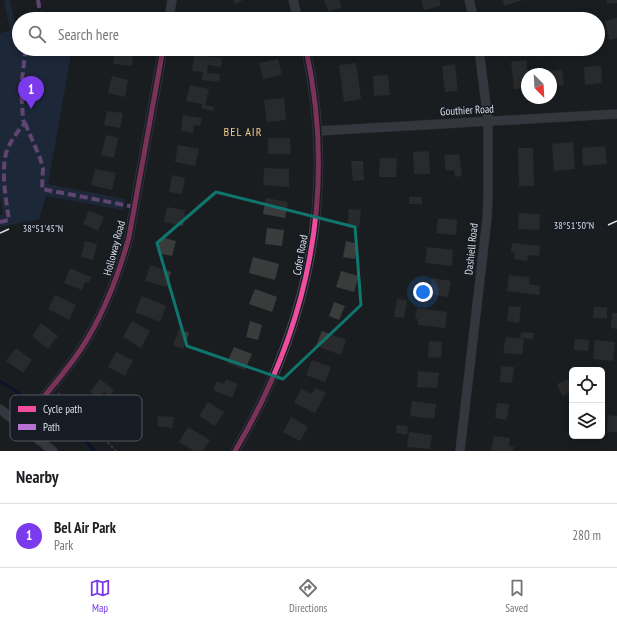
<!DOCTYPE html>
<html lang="en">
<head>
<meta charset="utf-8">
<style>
  :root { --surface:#fff; --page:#f6f6f6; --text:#202124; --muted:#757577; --line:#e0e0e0; --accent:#7c3aed }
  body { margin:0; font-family:"PT Sans Narrow",sans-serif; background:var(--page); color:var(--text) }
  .controls { position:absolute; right:12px; bottom:12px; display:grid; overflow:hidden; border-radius:6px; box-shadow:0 2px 10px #0003 }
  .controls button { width:36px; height:36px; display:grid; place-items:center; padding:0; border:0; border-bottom:1px solid var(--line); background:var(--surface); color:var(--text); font:20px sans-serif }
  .compass { position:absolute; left:521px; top:68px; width:36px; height:36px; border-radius:50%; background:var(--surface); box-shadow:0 2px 10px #0003; rotate:156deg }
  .you { position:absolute; left:423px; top:292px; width:14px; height:14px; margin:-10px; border:3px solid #fff; border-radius:50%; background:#1a73e8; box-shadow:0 0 0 6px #1a73e833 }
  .badge { display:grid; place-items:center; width:26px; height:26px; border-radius:50%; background:var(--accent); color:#fff; font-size:13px; font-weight:700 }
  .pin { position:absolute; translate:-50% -33px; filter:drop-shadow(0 1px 2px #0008) }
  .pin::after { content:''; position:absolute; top:21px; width:14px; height:12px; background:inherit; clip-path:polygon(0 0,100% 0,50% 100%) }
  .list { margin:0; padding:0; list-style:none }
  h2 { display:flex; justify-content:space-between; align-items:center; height:52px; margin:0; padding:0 16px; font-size:17px }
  h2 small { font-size:13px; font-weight:400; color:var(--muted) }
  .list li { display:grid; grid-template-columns:26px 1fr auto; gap:12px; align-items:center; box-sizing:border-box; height:64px; padding:0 16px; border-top:1px solid var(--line) }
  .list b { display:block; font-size:15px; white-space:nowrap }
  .list p { margin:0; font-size:13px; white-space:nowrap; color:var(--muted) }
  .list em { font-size:13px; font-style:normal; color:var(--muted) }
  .icon { flex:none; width:22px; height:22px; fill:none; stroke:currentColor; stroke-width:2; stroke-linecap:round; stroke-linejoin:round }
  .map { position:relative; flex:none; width:617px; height:451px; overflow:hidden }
  .search { position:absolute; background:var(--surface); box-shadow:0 2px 10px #0003; left:12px; right:12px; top:12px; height:44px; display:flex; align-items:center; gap:10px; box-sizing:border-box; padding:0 14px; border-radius:22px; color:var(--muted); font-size:15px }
  .sheet { height:116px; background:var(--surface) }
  nav { display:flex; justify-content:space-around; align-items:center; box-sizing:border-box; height:56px; border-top:1px solid var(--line); background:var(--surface); font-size:11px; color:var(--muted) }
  nav a { display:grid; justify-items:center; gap:2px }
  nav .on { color:var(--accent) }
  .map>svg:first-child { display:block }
</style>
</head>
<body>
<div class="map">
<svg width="617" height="451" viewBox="0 0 617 451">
  <rect width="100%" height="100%" fill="#1a1d20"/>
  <path fill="#203455" d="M 4,0 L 10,0 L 16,29 L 19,28 L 19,49 L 72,49 L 48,184 L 125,199 L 124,210 L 46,196 L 39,219 L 0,227 L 0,215 L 3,214 L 0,194 L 0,33 L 10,31 Z"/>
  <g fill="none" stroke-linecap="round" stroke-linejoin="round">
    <path stroke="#020336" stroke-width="3" d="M 0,381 C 30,401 71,424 95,451"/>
  </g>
  <g fill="#3a3b3b">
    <path d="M 233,0 L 243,0 L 236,4 Z"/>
    <path d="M 324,0 L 339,0 L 342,7 L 329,12 Z"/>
    <path d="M 421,0 L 439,0 L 441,6 L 424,10 Z"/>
    <path d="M 503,0 L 523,0 L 504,6 Z"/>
    <path d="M 607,0 L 617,0 L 617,3 L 607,4 Z"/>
    <path d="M 203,14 L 215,18 L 215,19 L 202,19 Z"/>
    <path d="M 122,16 L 131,18 L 131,19 L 121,19 Z"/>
    <path d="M 528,16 L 528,19 L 512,19 L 512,18 Z"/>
    <path d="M 617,18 L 617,38 L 609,40 L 605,21 Z"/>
    <path d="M 115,49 L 134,50 L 132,66 L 113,64 Z"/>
    <path d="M 194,55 L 222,58 L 221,67 L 208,65 L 207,73 L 220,74 L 219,82 L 202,80 L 203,72 L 192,71 Z"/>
    <path d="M 278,59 L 282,75 L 263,79 L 259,63 Z"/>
    <path d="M 526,60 L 528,74 L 527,88 L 514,89 L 511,62 Z"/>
    <path d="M 356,63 L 361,99 L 344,102 L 339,65 Z"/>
    <path d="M 455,64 L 458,91 L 445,92 L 442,66 Z"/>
    <path d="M 601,66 L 602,83 L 585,85 L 584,67 Z"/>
    <path d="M 562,70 L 564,85 L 551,86 L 551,74 L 546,74 L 546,71 Z"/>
    <path d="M 388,75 L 390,95 L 374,96 L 373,76 Z"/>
    <path d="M 112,76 L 128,80 L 125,97 L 108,93 Z"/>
    <path d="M 190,85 L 209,89 L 205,105 L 214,107 L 213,111 L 201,108 L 202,104 L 186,101 Z"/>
    <path d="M 284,98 L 286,120 L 267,122 L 264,100 Z"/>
    <path d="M 107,111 L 123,113 L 120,128 L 104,125 Z"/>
    <path d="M 183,115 L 202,118 L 200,126 L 194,125 L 193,133 L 181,131 Z"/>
    <path d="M 106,135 L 118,138 L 114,158 L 101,155 Z"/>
    <path d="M 268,138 L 290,138 L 291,154 L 268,154 Z"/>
    <path d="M 573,142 L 575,169 L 554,171 L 552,144 Z"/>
    <path d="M 178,145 L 199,149 L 195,166 L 175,162 Z"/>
    <path d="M 605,146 L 607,164 L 583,166 L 582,148 Z"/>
    <path d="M 518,148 L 533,148 L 534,186 L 519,186 Z"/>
    <path d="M 429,151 L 430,174 L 414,174 L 413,152 Z"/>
    <path d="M 459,154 L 462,176 L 455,177 L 454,170 L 446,171 L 444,155 Z"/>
    <path d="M 380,158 L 397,158 L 396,177 L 379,177 Z"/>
    <path d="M 351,161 L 363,161 L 364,180 L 353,181 Z"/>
    <path d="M 264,168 L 289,169 L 289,187 L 263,185 Z"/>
    <path d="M 95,169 L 116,173 L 112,190 L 91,185 Z"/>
    <path d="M 172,175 L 185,178 L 182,194 L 169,192 Z"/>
    <rect x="409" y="197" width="13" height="7"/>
    <path d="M 266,198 L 288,202 L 285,218 L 263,214 Z"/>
    <path d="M 167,207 L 185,210 L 183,226 L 164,222 Z"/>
    <path d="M 349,209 L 361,210 L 359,228 L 347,227 Z"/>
    <path d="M 89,210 L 104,217 L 98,231 L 83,224 Z"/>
    <path d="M 519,213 L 540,214 L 539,230 L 518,229 Z"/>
    <path d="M 438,218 L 457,220 L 456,235 L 436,233 Z"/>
    <path d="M 267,228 L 284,230 L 282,246 L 265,244 Z"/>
    <path d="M 161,237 L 176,241 L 172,256 L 157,253 Z"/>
    <path d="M 85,241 L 97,244 L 93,260 L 81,257 Z"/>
    <path d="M 346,241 L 358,244 L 355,259 L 343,257 Z"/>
    <path d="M 512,243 L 540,246 L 539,256 L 528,255 L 527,261 L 514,259 L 515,253 L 511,252 Z"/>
    <path d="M 427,247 L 453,250 L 452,266 L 425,263 Z"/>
    <path d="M 253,257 L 279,264 L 275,280 L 249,273 Z"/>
    <path d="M 150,265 L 171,272 L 167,287 L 145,281 Z"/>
    <path d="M 70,268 L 91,277 L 89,283 L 85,282 L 82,290 L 64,283 Z"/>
    <path d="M 341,271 L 359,276 L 354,292 L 336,287 Z"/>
    <path d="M 509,275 L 530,277 L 529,284 L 540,286 L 539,295 L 507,291 Z"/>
    <path d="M 432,278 L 451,281 L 448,297 L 422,293 L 423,284 L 431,285 Z"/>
    <path d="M 255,289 L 277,297 L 272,312 L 249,304 Z"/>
    <path d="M 55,295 L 76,305 L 69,320 L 48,309 Z"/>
    <path d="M 142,296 L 166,306 L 160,322 L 135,312 Z"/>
    <path d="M 397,299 L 407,300 L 404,318 L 394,317 Z"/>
    <path d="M 334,302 L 345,306 L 339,320 L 329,316 Z"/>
    <path d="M 509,306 L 521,307 L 519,323 L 507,321 Z"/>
    <path d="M 594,307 L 607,307 L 607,318 L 593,318 Z"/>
    <path d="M 417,308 L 447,312 L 445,328 L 418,325 L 418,319 L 415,319 Z"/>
    <path d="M 612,313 L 617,313 L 617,329 L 611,328 Z"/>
    <path d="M 132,321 L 150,331 L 141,348 L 123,337 Z"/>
    <path d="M 250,321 L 262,325 L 258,340 L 246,337 Z"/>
    <path d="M 41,323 L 58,336 L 48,349 L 32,336 Z"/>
    <path d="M 179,329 L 189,333 L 183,349 L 173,345 Z"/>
    <path d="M 322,331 L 346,340 L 341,355 L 316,346 Z"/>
    <path d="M 521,332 L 534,333 L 533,339 L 520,338 Z"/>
    <path d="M 506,337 L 524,339 L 522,355 L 503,353 Z"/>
    <path d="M 575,339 L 589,340 L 588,351 L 574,350 Z"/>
    <path d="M 595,340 L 615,342 L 613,361 L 593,359 Z"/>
    <path d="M 429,341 L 442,342 L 441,358 L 428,357 Z"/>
    <path d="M 234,347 L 252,354 L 245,370 L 227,363 Z"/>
    <path d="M 16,348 L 32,360 L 23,373 L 6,361 Z"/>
    <path d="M 116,352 L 133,360 L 125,376 L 108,367 Z"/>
    <path d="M 312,360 L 331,367 L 325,382 L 306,375 Z"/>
    <path d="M 501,366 L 514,367 L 512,383 L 500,382 Z"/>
    <path d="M 418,371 L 439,373 L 437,388 L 417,387 Z"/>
    <path d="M 572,378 L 572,393 L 562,396 L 557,384 Z"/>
    <path d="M 100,379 L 114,390 L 110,396 L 104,392 L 100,399 L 90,392 Z"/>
    <path d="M 226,379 L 238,384 L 232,398 L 213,390 L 217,381 L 224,384 Z"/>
    <path d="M 315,388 L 326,393 L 315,413 L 294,403 L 301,389 L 312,394 Z"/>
    <path d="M 412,401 L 436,404 L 434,419 L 410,416 Z"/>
    <path d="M 208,402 L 224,412 L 215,426 L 199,416 Z"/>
    <path d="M 497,403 L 509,404 L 507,420 L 495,418 Z"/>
    <path d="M 608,415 L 617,416 L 617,432 L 607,432 Z"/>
    <path d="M 158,416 L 174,417 L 172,428 L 157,426 Z"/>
    <path d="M 291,417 L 308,427 L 300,441 L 283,432 Z"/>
    <path d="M 397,425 L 408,426 L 407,435 L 396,433 Z"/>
    <path d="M 188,427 L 210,440 L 203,451 L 194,451 L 179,442 Z"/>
    <path d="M 409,432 L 432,435 L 430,449 L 407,447 Z"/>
    <path d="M 494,436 L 510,438 L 509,446 L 514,447 L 513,451 L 491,451 Z"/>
  </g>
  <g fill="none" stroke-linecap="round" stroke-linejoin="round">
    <defs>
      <g id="minor">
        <path d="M 293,0 L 298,19"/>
        <path d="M 469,0 L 474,19"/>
        <path d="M 169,19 L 172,0"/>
        <path d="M 318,131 L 617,114"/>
        <path d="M 0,409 L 53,451"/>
        <path d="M 21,425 C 41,399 63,376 81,349 C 104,314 118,277 129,237 L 163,49"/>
        <path d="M 235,451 C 309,327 337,191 306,49"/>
        <path d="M 460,451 L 487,219 L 488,195 L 488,121 L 479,49"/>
      </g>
    </defs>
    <use href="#minor" stroke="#36383b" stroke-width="10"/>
    <path stroke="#55585f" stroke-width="2" stroke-dasharray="3 2" stroke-linecap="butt" d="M 58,393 L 116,451"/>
    <use href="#minor" stroke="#545962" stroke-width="9"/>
    <g stroke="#b673d3" stroke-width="4" stroke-dasharray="8 4" stroke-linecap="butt">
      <path d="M 38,0 L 41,19"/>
      <path d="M 25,123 L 40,158 L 43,168 L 42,189 L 135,207"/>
      <path d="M 0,222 L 9,220 C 6,200 2,178 5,158 C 7,145 17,132 25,123 L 23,120 L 21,88 L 25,54 L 27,49"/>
    </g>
    <defs>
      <g id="cycleway">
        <path d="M 21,425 C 41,399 63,376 81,349 C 104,314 118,277 129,237 L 163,49"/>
        <path d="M 235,451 C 309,327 337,191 306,49"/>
      </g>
    </defs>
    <use href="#cycleway" stroke="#161c24" stroke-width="8"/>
    <use href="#cycleway" stroke="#ef4d9e" stroke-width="5"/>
  </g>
  <path d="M0 0H617V451H0ZM 216,192 L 355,227 L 361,305 L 283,379 L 187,346 L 157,243 Z" fill="#1a1d20" fill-opacity=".55" fill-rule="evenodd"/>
  <path fill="none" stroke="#0f766e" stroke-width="3" stroke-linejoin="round" d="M 216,192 L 355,227 L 361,305 L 283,379 L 187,346 L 157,243 Z"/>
  <path fill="none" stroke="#dbdfe6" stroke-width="1.5" d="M 608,225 L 617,221M 0,233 L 9,229"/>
  <g text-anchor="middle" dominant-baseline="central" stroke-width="3.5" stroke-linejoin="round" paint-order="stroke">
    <g font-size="11" fill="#dbdfe6" stroke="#161c24">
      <text transform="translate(467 110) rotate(-3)">Gouthier Road</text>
      <text transform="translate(114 248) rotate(-75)">Holloway Road</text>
      <text transform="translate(471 249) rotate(-84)">Dashiell Road</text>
      <text transform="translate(300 255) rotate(-80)">Cofer Road</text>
    </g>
    <g font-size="12" letter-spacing="1" fill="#f6c984" stroke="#161c24">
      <text x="243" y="131">BEL AIR</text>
    </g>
  </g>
  <rect x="10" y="395" width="132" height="46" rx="6" fill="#161c24" stroke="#51565e" stroke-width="1"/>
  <rect x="18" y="406" width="18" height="6" fill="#ef4d9e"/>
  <rect x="18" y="424" width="18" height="6" fill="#b673d3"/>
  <g font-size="11" fill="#dbdfe6">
    <text x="43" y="413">Cycle path</text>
    <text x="43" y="431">Path</text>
  </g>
  <g font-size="10" text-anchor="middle" fill="#dbdfe6" stroke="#161c24" stroke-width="3.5" stroke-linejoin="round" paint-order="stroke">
    <text x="574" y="229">38°51'50"N</text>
    <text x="43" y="232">38°51'45"N</text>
  </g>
</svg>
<div class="controls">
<button><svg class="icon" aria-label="locate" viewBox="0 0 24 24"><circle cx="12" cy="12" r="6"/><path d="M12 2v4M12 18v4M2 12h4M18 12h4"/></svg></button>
<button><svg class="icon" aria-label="layers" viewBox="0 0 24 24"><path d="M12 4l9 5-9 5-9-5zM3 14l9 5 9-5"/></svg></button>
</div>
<svg class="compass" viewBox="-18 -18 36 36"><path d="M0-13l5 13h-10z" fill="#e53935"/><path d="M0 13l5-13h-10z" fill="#757577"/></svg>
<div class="you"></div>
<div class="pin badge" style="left:31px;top:109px">1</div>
<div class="search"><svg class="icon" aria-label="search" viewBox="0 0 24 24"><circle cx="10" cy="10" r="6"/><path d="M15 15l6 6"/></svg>Search here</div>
</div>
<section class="sheet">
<h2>Nearby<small></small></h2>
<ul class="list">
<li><span class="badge">1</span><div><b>Bel Air Park</b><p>Park</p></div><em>280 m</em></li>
</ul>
</section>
<nav>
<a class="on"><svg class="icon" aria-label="map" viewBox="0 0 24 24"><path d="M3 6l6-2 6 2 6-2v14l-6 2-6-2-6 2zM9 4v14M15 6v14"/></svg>Map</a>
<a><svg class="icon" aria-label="directions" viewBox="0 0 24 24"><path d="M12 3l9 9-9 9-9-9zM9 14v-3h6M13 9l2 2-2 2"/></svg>Directions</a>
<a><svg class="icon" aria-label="saved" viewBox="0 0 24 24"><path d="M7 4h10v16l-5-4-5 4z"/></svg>Saved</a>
</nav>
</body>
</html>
